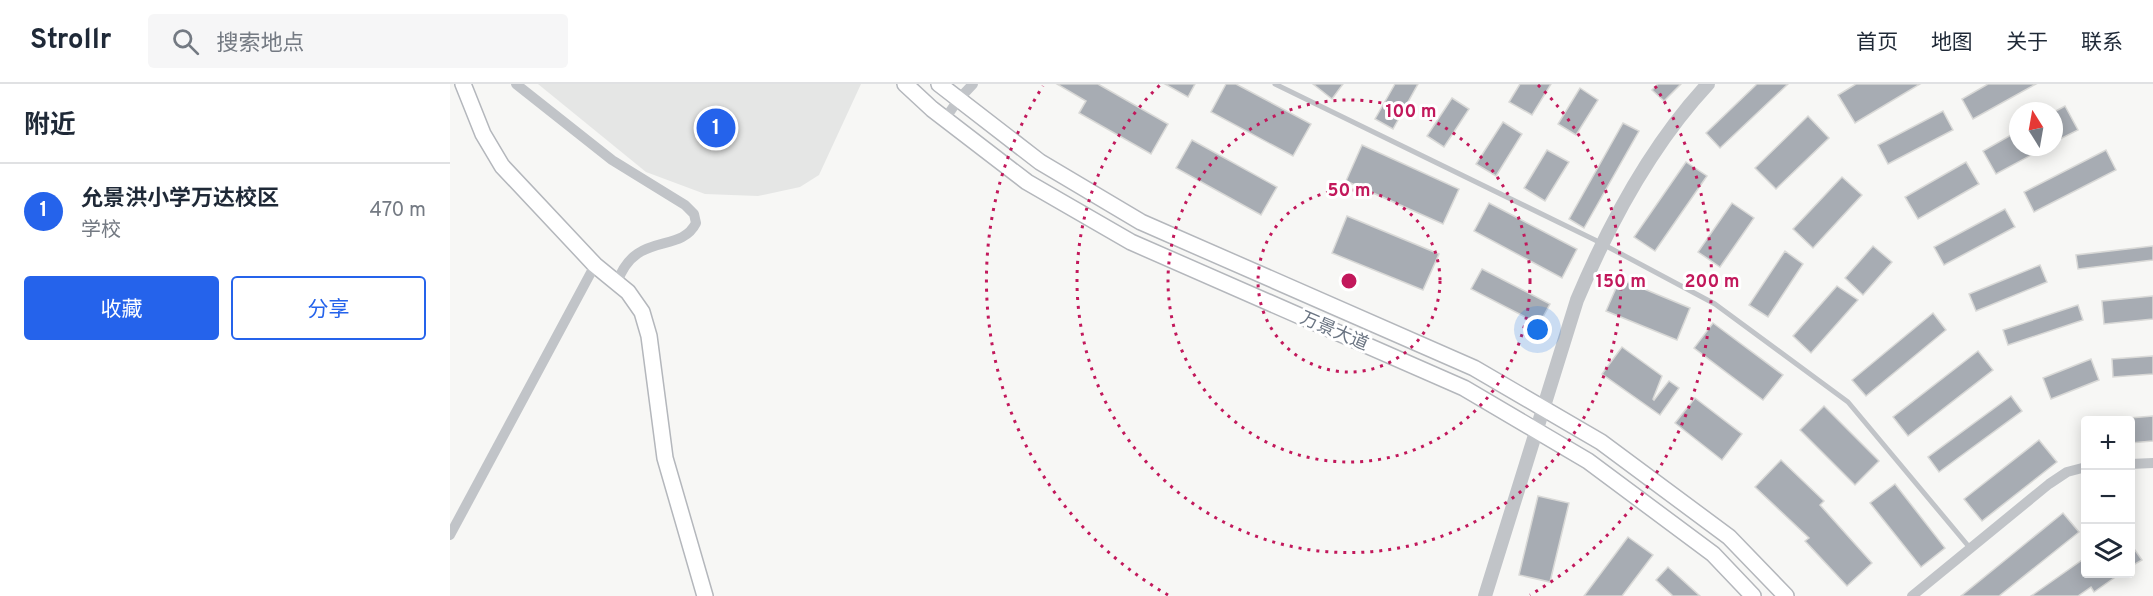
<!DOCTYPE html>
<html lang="zh">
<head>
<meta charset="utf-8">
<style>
  :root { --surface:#fff; --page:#f6f6f7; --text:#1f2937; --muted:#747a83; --line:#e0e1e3; --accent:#2563eb }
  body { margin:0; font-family:Overpass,"Noto Sans SC",sans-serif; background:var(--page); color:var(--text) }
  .controls { position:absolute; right:18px; bottom:18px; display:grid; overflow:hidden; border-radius:6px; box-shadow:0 3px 15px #0003 }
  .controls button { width:54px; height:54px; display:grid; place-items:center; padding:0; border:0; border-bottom:2px solid var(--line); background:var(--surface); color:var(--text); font:30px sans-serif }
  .compass { position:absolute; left:1559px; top:18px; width:54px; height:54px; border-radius:50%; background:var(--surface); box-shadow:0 3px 15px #0003; rotate:349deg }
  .you { position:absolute; left:1088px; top:246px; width:21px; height:21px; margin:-15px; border:4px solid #fff; border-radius:50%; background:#1a73e8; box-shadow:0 0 0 9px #1a73e833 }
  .badge { display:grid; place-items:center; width:39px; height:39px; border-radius:50%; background:var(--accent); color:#fff; font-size:20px; font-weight:700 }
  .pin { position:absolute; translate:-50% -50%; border:3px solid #fff; box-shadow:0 2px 6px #0006 }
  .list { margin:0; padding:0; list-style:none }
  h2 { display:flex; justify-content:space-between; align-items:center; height:78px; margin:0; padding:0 24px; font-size:26px }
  h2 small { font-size:20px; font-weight:400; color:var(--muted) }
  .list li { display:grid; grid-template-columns:39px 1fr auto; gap:18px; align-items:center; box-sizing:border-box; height:96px; padding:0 24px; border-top:2px solid var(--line) }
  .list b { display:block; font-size:22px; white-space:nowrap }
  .list p { margin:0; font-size:20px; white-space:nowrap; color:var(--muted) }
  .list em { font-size:20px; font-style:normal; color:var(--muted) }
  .actions { display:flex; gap:12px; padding:18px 24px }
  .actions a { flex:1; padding:14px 0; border:2px solid var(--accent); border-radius:6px; text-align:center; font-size:21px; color:var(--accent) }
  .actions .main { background:var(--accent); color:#fff }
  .icon { flex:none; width:33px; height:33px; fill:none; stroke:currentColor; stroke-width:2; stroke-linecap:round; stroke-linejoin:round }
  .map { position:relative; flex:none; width:1703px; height:512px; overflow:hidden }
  header { display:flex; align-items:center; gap:36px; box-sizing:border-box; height:84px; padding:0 30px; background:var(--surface); border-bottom:2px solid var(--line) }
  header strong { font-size:28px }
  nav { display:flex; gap:33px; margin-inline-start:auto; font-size:21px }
  .search { width:420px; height:54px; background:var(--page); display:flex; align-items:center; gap:15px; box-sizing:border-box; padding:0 21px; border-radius:6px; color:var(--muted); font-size:22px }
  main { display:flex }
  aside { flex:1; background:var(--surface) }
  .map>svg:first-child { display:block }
</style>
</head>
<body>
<header>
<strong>Strollr</strong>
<div class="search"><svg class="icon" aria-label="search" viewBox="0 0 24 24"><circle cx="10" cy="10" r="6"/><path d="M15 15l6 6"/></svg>搜索地点</div>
<nav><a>首页</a><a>地图</a><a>关于</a><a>联系</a></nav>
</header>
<main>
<aside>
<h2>附近<small></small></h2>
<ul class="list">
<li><span class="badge">1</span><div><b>允景洪小学万达校区</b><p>学校</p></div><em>470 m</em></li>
</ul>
<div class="actions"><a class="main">收藏</a><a>分享</a></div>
</aside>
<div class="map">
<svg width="1703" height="512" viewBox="0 0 1703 512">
  <rect width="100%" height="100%" fill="#f7f7f5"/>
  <path fill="#e5e6e5" d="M 88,0 L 411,0 L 369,91 L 350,103 L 308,112 L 255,110 L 196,88 Z"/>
  <g fill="#a7acb3" stroke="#d9d9d7" stroke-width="1.5">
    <path d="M 607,0 L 648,0 L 718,40 L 701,70 L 629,29 L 636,17 Z"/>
    <path d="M 715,0 L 745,0 L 738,13 Z"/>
    <path d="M 776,0 L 786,0 L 861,40 L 843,72 L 761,28 Z"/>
    <path d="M 863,0 L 893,0 L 882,15 Z"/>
    <path d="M 945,0 L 968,0 L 943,45 L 925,35 Z"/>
    <path d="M 1070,0 L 1101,0 L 1082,31 L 1059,18 Z"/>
    <path d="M 1208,0 L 1231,0 L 1214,17 L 1202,6 Z"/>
    <path d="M 1307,0 L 1338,0 L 1270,64 L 1256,49 Z"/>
    <path d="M 1406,0 L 1470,0 L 1405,39 L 1388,11 Z"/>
    <path d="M 1538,0 L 1586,0 L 1523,35 L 1512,15 Z"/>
    <path d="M 1130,4 L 1148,16 L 1126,51 L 1108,40 Z"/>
    <path d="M 1002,14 L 1019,25 L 994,63 L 977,52 Z"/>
    <path d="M 1615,22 L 1628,46 L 1604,58 L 1604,28 Z"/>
    <path d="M 1493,27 L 1503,46 L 1438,80 L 1428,61 Z"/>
    <path d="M 1358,32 L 1379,54 L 1326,105 L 1305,84 Z"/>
    <path d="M 1053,38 L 1072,50 L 1046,92 L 1026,80 Z"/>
    <path d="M 1173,39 L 1189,47 L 1134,144 L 1119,135 Z"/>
    <path d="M 1568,47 L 1568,63 L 1596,63 L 1546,90 L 1533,67 Z"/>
    <path d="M 742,56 L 827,103 L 811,131 L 726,84 Z"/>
    <path d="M 912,61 L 1009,105 L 993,140 L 896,97 Z"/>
    <path d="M 1097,66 L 1119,78 L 1095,117 L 1074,104 Z"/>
    <path d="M 1656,66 L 1666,86 L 1584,128 L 1574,108 Z"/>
    <path d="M 1236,78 L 1257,92 L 1205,167 L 1184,153 Z"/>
    <path d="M 1516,78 L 1529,100 L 1468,135 L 1455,113 Z"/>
    <path d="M 1392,93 L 1412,111 L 1363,164 L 1343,145 Z"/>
    <path d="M 1039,119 L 1127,165 L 1112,194 L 1024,147 Z"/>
    <path d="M 1282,119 L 1304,134 L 1270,183 L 1248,168 Z"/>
    <path d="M 1555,125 L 1565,143 L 1494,181 L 1484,163 Z"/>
    <path d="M 897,132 L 989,170 L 973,206 L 882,169 Z"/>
    <path d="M 1423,162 L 1442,178 L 1413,211 L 1395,194 Z"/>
    <path d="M 1703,162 L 1703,176 L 1628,185 L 1626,171 Z"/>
    <path d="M 1335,167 L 1353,180 L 1318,233 L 1299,221 Z"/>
    <path d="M 1590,181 L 1597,198 L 1526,227 L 1519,210 Z"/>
    <path d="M 1032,185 L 1100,220 L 1089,240 L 1021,205 Z"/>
    <path d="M 1170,195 L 1240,224 L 1227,256 L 1156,227 Z"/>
    <path d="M 1387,202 L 1408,216 L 1361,269 L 1343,252 Z"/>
    <path d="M 1703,212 L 1703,235 L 1654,240 L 1652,217 Z"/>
    <path d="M 1628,221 L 1633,236 L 1558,261 L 1553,246 Z"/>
    <path d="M 1483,229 L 1496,246 L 1416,312 L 1402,296 Z"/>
    <path d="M 1263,239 L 1333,291 L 1313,316 L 1244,264 Z"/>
    <path d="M 1172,263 L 1212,292 L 1203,315 L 1204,316 L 1219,297 L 1229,304 L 1210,331 L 1152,290 Z"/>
    <path d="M 1528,267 L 1543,286 L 1458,352 L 1443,333 Z"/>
    <path d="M 1703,272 L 1703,290 L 1663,293 L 1662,275 Z"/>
    <path d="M 1641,275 L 1649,296 L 1601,315 L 1593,294 Z"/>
    <path d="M 1561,312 L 1572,327 L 1489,388 L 1478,373 Z"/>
    <path d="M 1245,314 L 1292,350 L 1272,376 L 1225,339 Z"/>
    <path d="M 1374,322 L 1429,377 L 1405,401 L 1350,346 Z"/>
    <path d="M 1703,332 L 1703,357 L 1680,359 L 1680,334 Z"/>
    <path d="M 1589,356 L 1607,378 L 1532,437 L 1514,415 Z"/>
    <path d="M 1331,376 L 1374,417 L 1370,421 L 1422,479 L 1397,502 L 1355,457 L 1359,454 L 1305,403 Z"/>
    <path d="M 1445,400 L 1495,464 L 1471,483 L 1420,419 Z"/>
    <path d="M 1088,412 L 1119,419 L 1100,498 L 1069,491 Z"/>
    <path d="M 1613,429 L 1629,448 L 1549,512 L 1511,512 Z"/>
    <path d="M 1178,453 L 1203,471 L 1172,512 L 1134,512 Z"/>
    <path d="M 1680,459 L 1692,476 L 1680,483 Z"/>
    <path d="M 1635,474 L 1635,489 L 1671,489 L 1644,508 L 1641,503 L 1628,512 L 1581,512 Z"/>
    <path d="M 1218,483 L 1250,512 L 1223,512 L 1206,496 Z"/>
  </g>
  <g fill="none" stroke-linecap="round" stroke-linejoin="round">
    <defs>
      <g id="secondary">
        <path d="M 13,0 L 33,50 L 52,82 L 145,181 L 178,208 L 192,228 L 199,252 L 215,374 L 255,512"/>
        <path d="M 455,0 L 482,25 L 577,98 L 681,158 L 1014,304 L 1138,377 L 1263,470 L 1303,512"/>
        <path d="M 489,0 L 590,78 L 691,138 L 1024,284 L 1151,358 L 1279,453 L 1336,512"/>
      </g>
    </defs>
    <use href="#secondary" stroke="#b4b7bc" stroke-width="18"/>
    <path stroke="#c1c4c8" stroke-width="5" d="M 825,0 L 1145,156 L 1265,220 L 1398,318 L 1520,464"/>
    <g stroke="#c1c4c8" stroke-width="10">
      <path d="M 66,0 L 162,76 L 235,121 L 244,130 L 246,139 C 230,171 185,146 167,199"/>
      <path d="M 495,35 L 508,16 L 523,0"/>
      <path d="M 1680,380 L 1703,379"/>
      <path d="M 0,451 L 145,181"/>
      <path d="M 1462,512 L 1599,400 L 1617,388 L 1636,383"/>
    </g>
    <path stroke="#c1c4c8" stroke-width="14" d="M 1035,512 L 1127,216 C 1159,140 1201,61 1258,0"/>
    <use href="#secondary" stroke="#fff" stroke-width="15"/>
  </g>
  <g fill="none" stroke="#c2185b" stroke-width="3" stroke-dasharray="3 6">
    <circle cx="899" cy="197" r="91"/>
    <circle cx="899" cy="197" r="181"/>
    <path d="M1088 1A272 272 0 1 1 710 1"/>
    <path d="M718 511A363 363 0 0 1 593 2M1205 2A363 363 0 0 1 1080 511"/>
  </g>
  <g text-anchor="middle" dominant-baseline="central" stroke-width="6" stroke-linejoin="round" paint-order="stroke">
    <g font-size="18" fill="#6a7482" stroke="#fff">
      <text transform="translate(884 248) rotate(23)">万景大道</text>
    </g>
  </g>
  <circle cx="899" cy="197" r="9" fill="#c2185b" stroke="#fff" stroke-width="3"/>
  <g font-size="18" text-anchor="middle" font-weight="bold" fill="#c2185b" stroke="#fff" stroke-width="6" stroke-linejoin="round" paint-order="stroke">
    <text x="961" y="33">100 m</text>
    <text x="899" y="112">50 m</text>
    <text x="1171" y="203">150 m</text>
    <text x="1262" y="203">200 m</text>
  </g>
</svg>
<div class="controls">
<button>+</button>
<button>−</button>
<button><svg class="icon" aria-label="layers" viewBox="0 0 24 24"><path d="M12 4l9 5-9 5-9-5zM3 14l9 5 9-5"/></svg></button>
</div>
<svg class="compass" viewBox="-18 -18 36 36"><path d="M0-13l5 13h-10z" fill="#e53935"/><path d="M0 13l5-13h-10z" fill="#747a83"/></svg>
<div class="you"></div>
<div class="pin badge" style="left:266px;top:44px">1</div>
</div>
</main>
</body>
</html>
